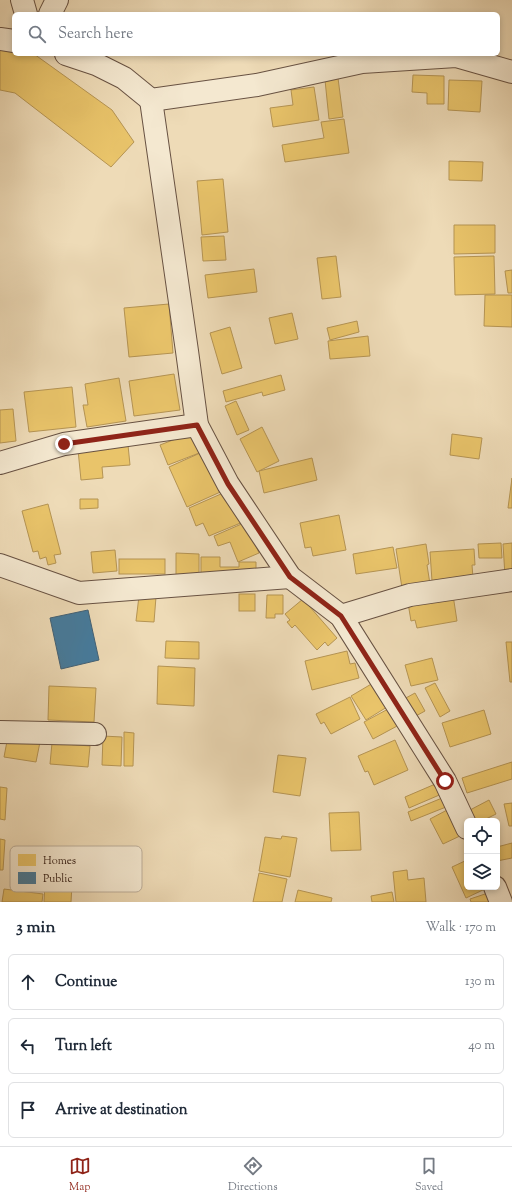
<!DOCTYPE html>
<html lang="en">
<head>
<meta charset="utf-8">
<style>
  :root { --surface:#fff; --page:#f6f6f7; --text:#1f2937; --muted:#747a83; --line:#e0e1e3; --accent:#8f2418 }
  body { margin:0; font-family:"Sorts Mill Goudy",serif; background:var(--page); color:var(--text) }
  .controls { position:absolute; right:12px; bottom:12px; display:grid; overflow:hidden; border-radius:6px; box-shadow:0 2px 6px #0003 }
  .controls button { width:36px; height:36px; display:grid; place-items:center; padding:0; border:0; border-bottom:1px solid var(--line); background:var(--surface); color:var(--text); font:20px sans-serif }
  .stop { position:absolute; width:12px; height:12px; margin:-9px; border:3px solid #8f2418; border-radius:50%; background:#fff }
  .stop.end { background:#8f2418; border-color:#fff; box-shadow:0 1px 4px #0008 }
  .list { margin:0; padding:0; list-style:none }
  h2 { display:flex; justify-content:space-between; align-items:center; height:52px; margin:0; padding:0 16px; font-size:17px }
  h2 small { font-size:13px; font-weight:400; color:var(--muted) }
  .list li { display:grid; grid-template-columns:26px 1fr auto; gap:12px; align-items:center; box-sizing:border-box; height:56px; margin:0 8px 8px; padding:0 8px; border:1px solid var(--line); border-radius:6px }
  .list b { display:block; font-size:15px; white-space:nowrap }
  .list em { font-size:13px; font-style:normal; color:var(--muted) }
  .icon { flex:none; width:22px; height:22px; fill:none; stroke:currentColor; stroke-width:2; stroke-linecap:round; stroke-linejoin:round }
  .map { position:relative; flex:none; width:512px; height:902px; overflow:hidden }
  .search { position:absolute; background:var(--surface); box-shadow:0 2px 6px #0003; left:12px; right:12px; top:12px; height:44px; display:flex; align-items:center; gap:10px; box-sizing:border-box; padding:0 14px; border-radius:6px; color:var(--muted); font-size:15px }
  .sheet { height:244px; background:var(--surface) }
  nav { display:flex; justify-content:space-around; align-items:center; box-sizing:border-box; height:56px; border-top:1px solid var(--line); background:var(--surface); font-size:11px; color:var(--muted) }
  nav a { display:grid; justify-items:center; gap:2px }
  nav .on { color:var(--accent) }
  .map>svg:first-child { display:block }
</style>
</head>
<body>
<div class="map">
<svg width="512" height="902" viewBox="0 0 512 902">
  <rect width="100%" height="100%" fill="#eedbb7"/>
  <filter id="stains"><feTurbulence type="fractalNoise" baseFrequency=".005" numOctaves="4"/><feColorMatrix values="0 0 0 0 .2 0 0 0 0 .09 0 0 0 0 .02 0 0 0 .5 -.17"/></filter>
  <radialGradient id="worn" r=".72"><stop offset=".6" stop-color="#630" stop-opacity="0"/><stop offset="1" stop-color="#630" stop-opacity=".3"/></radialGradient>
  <g fill="#e9c46a" stroke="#b59453">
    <path d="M 0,46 L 14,48 L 14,54 L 34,54 L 112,110 L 134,142 L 111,167 L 15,93 L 0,90 Z"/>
    <path d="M 413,75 L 444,76 L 444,104 L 427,104 L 427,93 L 412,92 Z"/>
    <path d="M 338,78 L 343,117 L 329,119 L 325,80 Z"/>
    <path d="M 449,80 L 482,81 L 480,112 L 448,110 Z"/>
    <path d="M 314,87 L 319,120 L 273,127 L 270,108 L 293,105 L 291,90 Z"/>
    <path d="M 344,119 L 349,153 L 285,162 L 282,145 L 324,138 L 321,122 Z"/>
    <path d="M 449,161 L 483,162 L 482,181 L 449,180 Z"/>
    <path d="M 223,179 L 228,232 L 202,235 L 197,181 Z"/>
    <path d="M 454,225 L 495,225 L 495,253 L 454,254 Z"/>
    <path d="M 224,236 L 226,260 L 203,261 L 201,237 Z"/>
    <path d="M 336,256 L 341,297 L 322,299 L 317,258 Z"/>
    <path d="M 494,256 L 495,294 L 455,295 L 454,257 Z"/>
    <path d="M 254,269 L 257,292 L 208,298 L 205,275 Z"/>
    <path d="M 512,270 L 512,293 L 508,293 L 505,271 Z"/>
    <path d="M 485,295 L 512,295 L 512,327 L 484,326 Z"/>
    <path d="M 169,304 L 173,353 L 129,357 L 124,308 Z"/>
    <path d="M 292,313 L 298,339 L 275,344 L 269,318 Z"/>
    <path d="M 357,321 L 359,332 L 330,340 L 327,328 Z"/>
    <path d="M 230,327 L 242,368 L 222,374 L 210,333 Z"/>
    <path d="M 368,336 L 370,356 L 330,359 L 328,341 Z"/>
    <path d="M 174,374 L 180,410 L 134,416 L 129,381 Z"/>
    <path d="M 281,375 L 285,390 L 263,396 L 262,392 L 226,402 L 223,391 Z"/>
    <path d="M 119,378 L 126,421 L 87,427 L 83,405 L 88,405 L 85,384 Z"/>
    <path d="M 72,387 L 76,427 L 29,432 L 24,392 Z"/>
    <path d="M 236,401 L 249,430 L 237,435 L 225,406 Z"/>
    <path d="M 13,409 L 16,441 L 0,443 L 0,410 Z"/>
    <path d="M 262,427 L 279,461 L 257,472 L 240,439 Z"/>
    <path d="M 199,430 L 207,450 L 168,465 L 160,445 Z"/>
    <path d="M 452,434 L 482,438 L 479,459 L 450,455 Z"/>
    <path d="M 128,445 L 130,465 L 102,467 L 103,478 L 81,480 L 78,450 Z"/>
    <path d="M 209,449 L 227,489 L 187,507 L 169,467 Z"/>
    <path d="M 312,458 L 317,480 L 264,493 L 259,471 Z"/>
    <path d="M 512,478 L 512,508 L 508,508 Z"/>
    <path d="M 230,490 L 243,522 L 209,536 L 203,523 L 196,526 L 189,508 Z"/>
    <path d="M 80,499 L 98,499 L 98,508 L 80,509 Z"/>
    <path d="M 48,504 L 61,554 L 54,555 L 56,563 L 48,565 L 46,557 L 40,559 L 38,551 L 33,552 L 22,511 Z"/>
    <path d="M 339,515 L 346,550 L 313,556 L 311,547 L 305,548 L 300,523 Z"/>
    <path d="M 246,522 L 259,553 L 238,562 L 230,542 L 218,546 L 214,536 Z"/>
    <path d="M 501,543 L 502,558 L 479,558 L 478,544 Z"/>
    <path d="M 512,543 L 512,575 L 505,576 L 503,544 Z"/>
    <path d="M 426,544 L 429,564 L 427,565 L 430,584 L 402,588 L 396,549 Z"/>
    <path d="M 393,547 L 397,568 L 356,574 L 353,554 Z"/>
    <path d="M 474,549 L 475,565 L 472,565 L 473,578 L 432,581 L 430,552 Z"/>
    <path d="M 115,550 L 117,571 L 93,573 L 91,552 Z"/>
    <path d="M 176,553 L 199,554 L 199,577 L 176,576 Z"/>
    <path d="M 201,557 L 220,557 L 220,567 L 239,567 L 239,562 L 256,562 L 256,579 L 201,579 Z"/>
    <rect x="119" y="559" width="46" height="15"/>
    <rect x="239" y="594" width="16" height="17"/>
    <path d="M 267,595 L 283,595 L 283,614 L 275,614 L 275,618 L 266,618 Z"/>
    <path d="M 453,595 L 457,621 L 417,628 L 415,620 L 411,621 L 408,603 Z"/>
    <path d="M 139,596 L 156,597 L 154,622 L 136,621 Z"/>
    <path d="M 303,599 L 337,638 L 328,646 L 325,642 L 317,650 L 295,625 L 292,628 L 287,622 L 290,620 L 285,614 Z"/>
    <path d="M 166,641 L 199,642 L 199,659 L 165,658 Z"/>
    <path d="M 506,642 L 512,642 L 512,682 L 510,682 Z"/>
    <path d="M 347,651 L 350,664 L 355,663 L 359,678 L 312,690 L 305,661 Z"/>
    <path d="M 432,658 L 438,680 L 411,686 L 405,665 Z"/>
    <path d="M 158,666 L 195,668 L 194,706 L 157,704 Z"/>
    <path d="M 373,683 L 387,707 L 366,720 L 351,696 Z"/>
    <path d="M 435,683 L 450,711 L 440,717 L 425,688 Z"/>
    <path d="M 49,686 L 96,688 L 94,722 L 48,720 Z"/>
    <path d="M 415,693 L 425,711 L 414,717 L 404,699 Z"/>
    <path d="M 350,697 L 360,719 L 331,734 L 324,722 L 321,724 L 316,714 Z"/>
    <path d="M 390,708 L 399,725 L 373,739 L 364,722 Z"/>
    <path d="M 484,710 L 491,734 L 450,747 L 442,723 Z"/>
    <path d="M 124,732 L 134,733 L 133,766 L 124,766 Z"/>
    <path d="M 8,736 L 40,742 L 36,762 L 4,757 Z"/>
    <path d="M 103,736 L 122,737 L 121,766 L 102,765 Z"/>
    <path d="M 395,740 L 408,770 L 374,785 L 368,771 L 365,772 L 358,756 Z"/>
    <path d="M 52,743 L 90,746 L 88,767 L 50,764 Z"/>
    <path d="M 278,755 L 306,758 L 300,796 L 273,792 Z"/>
    <path d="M 512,762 L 512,779 L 467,793 L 462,778 Z"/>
    <path d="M 440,782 L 444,793 L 409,808 L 405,797 Z"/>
    <path d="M 0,787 L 7,788 L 5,820 L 0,819 Z"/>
    <path d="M 447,796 L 451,805 L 411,821 L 408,812 Z"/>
    <path d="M 489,800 L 496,814 L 482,821 L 476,821 L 470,810 Z"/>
    <path d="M 512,803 L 512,826 L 509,826 L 504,804 Z"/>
    <path d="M 449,809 L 462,835 L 443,844 L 430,819 Z"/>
    <path d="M 359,812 L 361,850 L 331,851 L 329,813 Z"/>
    <path d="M 282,836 L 297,838 L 290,877 L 259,871 L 265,837 L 281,839 Z"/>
    <path d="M 0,839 L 5,840 L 3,870 L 0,870 Z"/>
    <path d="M 512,843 L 512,858 L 497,861 L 497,847 Z"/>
    <path d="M 467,860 L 467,887 L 485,887 L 485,889 L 466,898 L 452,867 Z"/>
    <path d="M 407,870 L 408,880 L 424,878 L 426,902 L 396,902 L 393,872 Z"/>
    <path d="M 259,873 L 287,879 L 282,902 L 253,902 Z"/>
    <path d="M 45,883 L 72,885 L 71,902 L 44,902 Z"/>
    <path d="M 4,889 L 43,894 L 42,902 L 2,902 Z"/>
    <path d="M 298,890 L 332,898 L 331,902 L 295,902 Z"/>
    <path d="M 392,892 L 394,902 L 372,902 L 371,896 Z"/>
    <path d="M 488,893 L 491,902 L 471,902 L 470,899 Z"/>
  </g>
  <path fill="#457b9d" stroke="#426176" d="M 88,610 L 99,660 L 61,669 L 50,618 Z"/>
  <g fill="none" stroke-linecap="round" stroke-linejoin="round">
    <defs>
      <g id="minor">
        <path d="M 22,0 L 26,14"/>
        <path d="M 50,14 L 57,0"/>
        <path d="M 0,463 L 64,444 L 197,425"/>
        <path d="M 0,565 L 79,593 L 290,577"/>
        <path d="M 341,616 L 410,595 L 512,580"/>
        <path d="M 0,732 L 95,734"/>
      </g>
      <g id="tertiary">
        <path d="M 0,39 L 14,41"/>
        <path d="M 66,54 L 96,64 L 124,78 L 151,100 L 257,85 L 362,62 L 456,56 L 512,72"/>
        <path d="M 151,100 L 187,351 L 197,425 L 228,484 L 290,577 L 341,616 L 445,781 L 467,828"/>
        <path d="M 495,887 L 501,902"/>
      </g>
    </defs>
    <use href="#minor" stroke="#685243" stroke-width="24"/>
    <use href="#tertiary" stroke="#685243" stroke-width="24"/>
    <use href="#minor" stroke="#f4e8d0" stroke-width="22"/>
    <use href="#tertiary" stroke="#f4e8d0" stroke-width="22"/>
  </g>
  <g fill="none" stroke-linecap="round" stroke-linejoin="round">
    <path stroke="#8f2418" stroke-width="5" d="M 64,444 L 197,425 L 228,484 L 290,577 L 341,616 L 445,781"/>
  </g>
  <rect x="10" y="846" width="132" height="46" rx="6" fill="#f4e8d0" stroke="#bcae9a" stroke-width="1"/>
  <rect x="18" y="854" width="18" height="12" fill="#e9c46a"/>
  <rect x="18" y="872" width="18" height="12" fill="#457b9d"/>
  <g font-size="11" fill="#3b251c">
    <text x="43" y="864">Homes</text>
    <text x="43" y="882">Public</text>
  </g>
  <rect width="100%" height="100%" filter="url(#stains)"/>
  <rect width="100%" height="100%" fill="url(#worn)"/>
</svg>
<div class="controls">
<button><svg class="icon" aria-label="locate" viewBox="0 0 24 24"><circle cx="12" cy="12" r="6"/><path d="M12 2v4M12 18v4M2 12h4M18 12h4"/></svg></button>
<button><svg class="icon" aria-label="layers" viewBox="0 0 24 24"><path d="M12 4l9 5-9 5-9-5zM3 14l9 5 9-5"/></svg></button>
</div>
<div class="stop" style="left:445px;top:781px"></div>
<div class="stop end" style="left:64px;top:444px"></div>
<div class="search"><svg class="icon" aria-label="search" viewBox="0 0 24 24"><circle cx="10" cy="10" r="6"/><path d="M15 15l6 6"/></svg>Search here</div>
</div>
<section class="sheet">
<h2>3 min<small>Walk · 170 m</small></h2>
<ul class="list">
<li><svg class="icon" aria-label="ahead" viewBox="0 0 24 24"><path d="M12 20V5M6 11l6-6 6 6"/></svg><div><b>Continue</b></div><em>130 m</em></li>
<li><svg class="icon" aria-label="left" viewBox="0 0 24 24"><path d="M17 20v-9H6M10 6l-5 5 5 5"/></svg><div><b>Turn left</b></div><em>40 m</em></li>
<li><svg class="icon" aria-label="arrive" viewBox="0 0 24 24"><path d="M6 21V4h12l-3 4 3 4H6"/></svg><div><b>Arrive at destination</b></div></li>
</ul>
</section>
<nav>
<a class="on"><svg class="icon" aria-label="map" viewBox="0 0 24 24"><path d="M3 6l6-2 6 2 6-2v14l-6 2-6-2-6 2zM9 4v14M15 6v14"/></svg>Map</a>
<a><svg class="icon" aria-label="directions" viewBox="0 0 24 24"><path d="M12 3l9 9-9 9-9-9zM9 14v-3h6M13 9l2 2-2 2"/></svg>Directions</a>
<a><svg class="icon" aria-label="saved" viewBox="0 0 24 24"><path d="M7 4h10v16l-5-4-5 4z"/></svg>Saved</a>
</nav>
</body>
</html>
